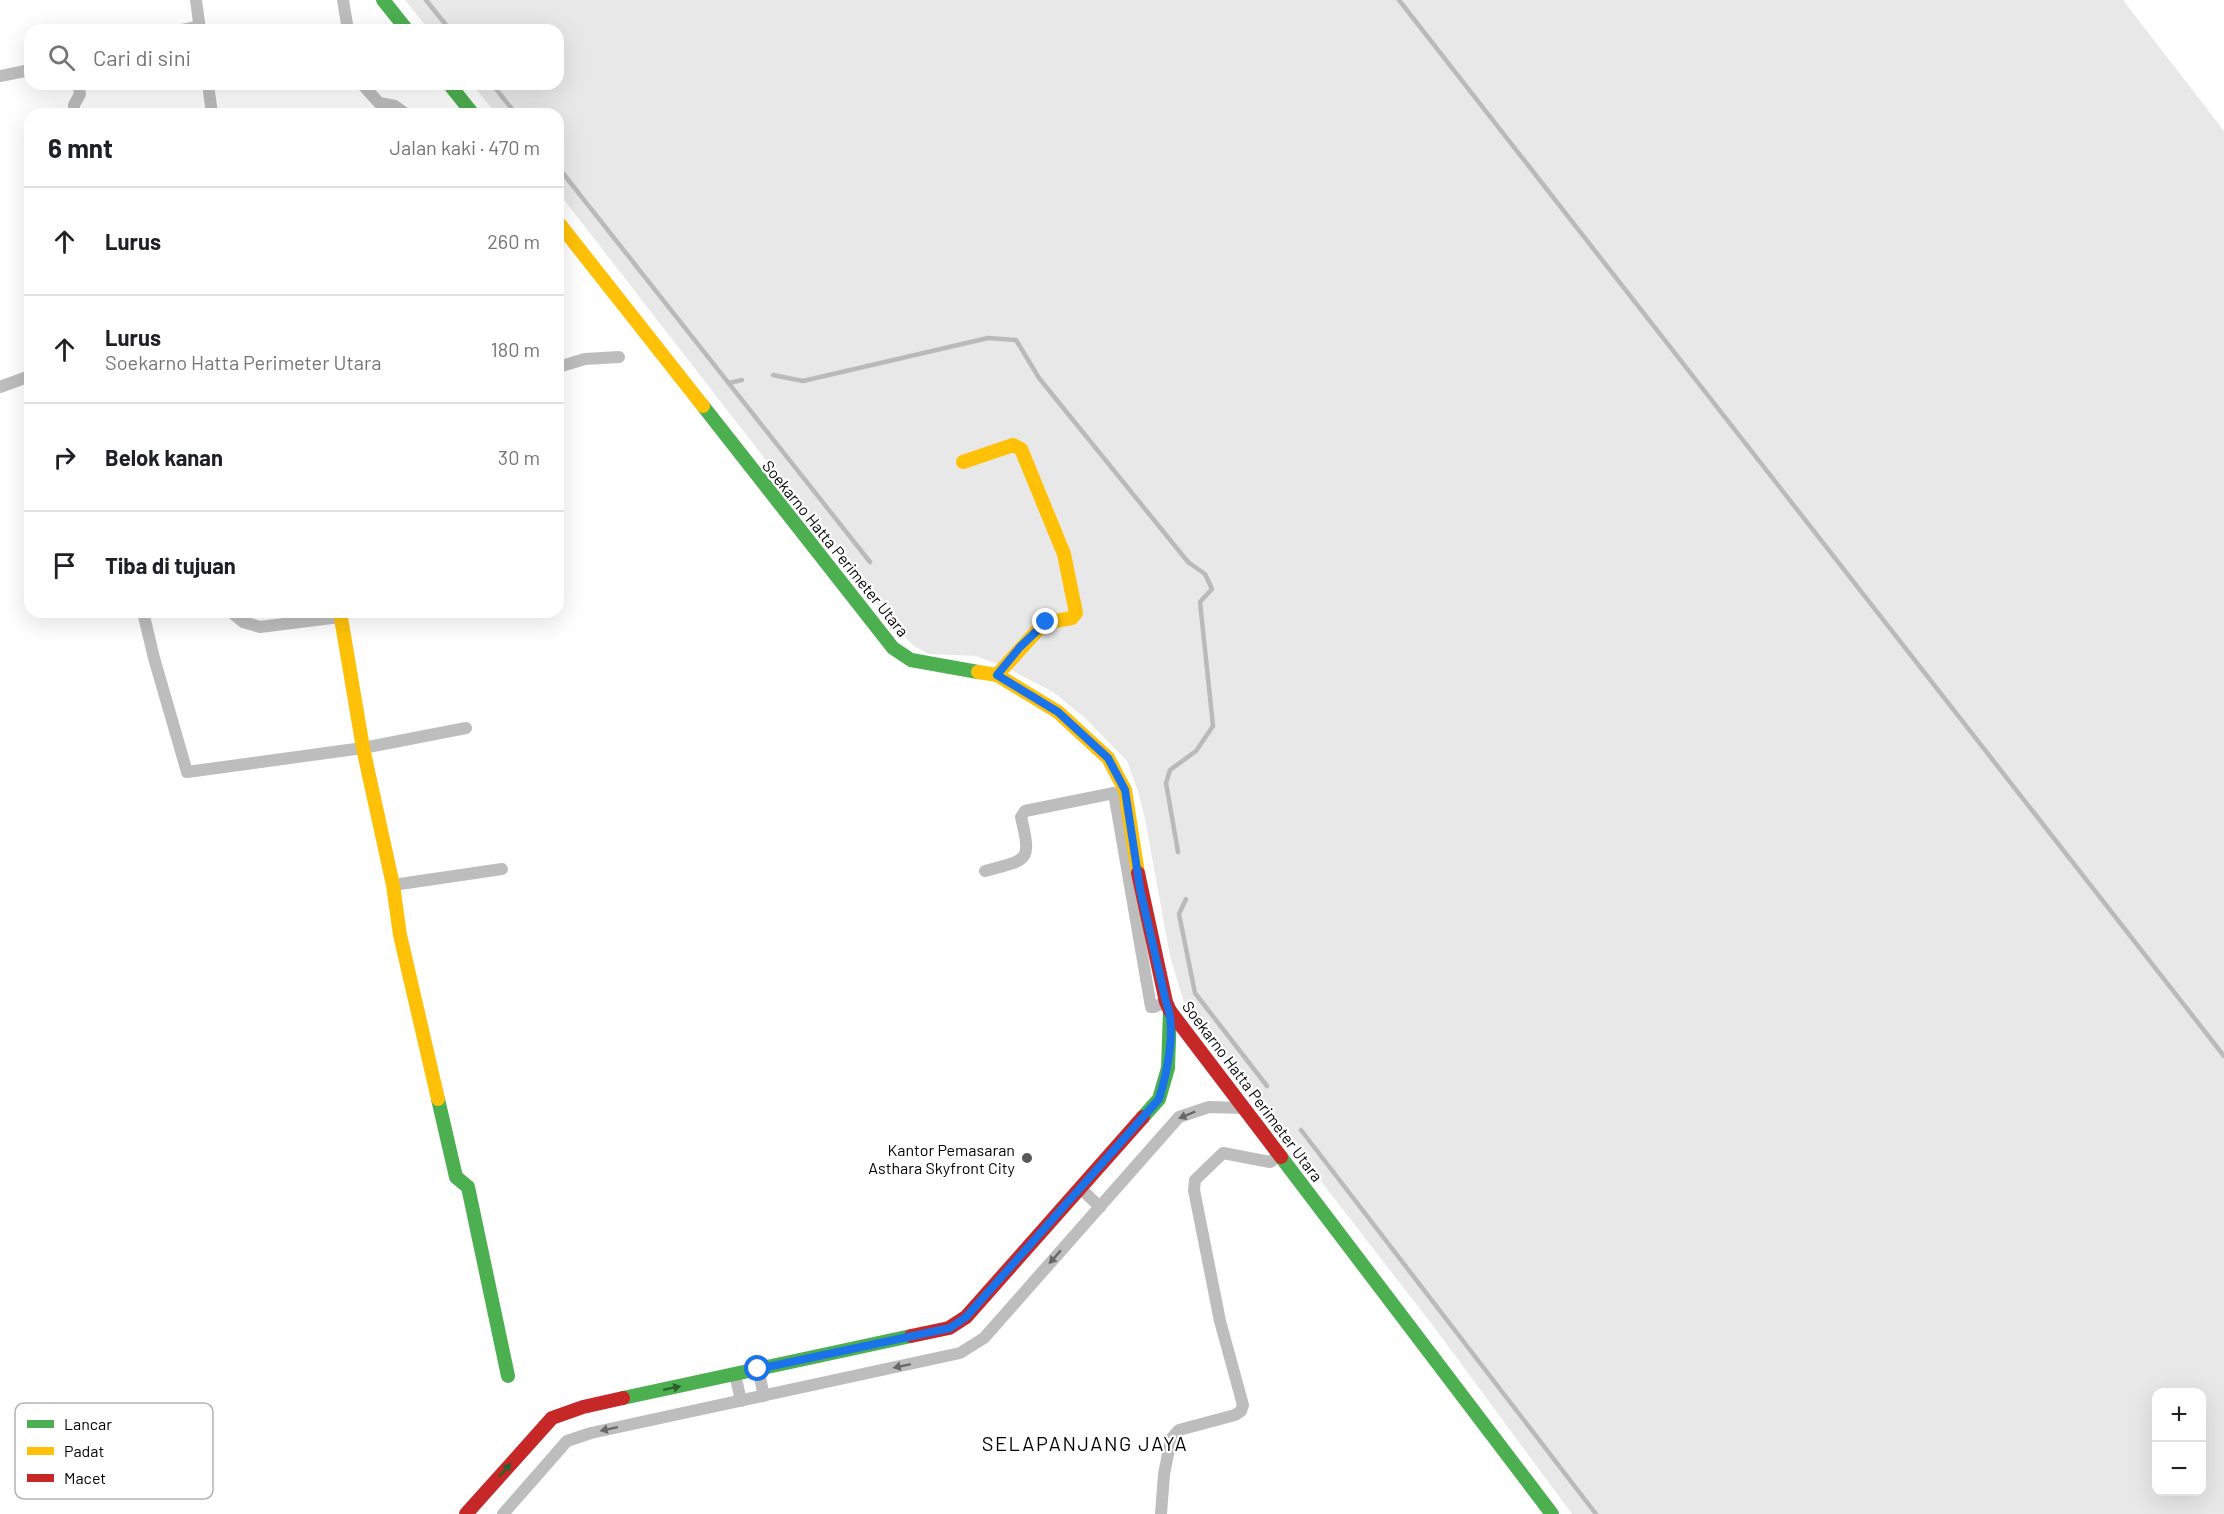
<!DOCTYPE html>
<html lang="id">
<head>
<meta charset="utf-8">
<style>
  :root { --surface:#fff; --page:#f6f6f6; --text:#202124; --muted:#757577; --line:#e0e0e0 }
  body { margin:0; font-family:Barlow,sans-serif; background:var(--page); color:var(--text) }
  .controls { position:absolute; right:18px; bottom:18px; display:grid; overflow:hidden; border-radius:12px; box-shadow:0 6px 24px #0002 }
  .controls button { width:54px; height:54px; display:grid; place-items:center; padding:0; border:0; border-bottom:2px solid var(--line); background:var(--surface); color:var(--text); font:30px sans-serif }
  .stop { position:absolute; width:18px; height:18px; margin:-14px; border:4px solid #1a73e8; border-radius:50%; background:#fff }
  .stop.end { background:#1a73e8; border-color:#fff; box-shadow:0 2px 6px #0008 }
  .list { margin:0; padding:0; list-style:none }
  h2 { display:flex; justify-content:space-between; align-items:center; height:78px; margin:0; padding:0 24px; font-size:26px }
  h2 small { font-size:20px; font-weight:400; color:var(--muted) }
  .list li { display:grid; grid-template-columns:39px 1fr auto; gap:18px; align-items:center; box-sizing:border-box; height:108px; padding:0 24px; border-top:2px solid var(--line) }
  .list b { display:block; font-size:22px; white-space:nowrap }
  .list p { margin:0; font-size:20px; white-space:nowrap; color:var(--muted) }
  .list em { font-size:20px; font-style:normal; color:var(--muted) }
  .icon { flex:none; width:33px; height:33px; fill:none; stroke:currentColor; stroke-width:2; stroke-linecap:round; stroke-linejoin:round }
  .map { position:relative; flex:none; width:2224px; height:1514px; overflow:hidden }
  .search { position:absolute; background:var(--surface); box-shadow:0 6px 24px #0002; left:24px; top:24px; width:540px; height:66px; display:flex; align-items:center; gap:15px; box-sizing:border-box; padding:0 21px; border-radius:18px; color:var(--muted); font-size:22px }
  .panel { position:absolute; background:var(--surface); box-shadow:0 6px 24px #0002; left:24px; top:108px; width:540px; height:510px; border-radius:18px }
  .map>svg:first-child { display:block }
</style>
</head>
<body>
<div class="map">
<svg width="2224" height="1514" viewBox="0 0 2224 1514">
  <rect width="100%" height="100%" fill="#fff"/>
  <path fill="#e8e8e8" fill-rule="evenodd" d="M 405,0 L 2123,0 L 2224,131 L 2224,1514 L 1572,1514 L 1434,1327 L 1185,1006 L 1170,956 L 1145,819 L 1138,791 L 1127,761 L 1085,718 L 1053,692 L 1003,666 L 976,656 L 929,654 L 914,646 L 896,628 L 558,192 L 558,114 L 496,114 L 472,84 L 558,84 L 558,30 L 429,30 ZM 2156,1392 L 2202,1392 L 2202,1492 L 2156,1492 Z"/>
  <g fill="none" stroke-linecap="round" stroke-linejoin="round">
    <g stroke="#bababa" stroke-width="4.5">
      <path d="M 426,0 L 450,30"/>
      <path d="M 1399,0 L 2224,1056"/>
      <path d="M 492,84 L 516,114"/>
      <path d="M 558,167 L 870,562"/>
      <path d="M 773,375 L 803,381 L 988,338 L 1016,340 L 1039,378 L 1188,562 L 1205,574 L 1212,589 L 1200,602 L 1213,726 L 1196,751 L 1170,770 L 1166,783 L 1178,852"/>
      <path d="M 729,383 L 742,380"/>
      <path d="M 1186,899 L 1179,914 L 1195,993 L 1267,1086"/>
      <path d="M 1301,1130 L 1596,1514"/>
    </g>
    <g stroke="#bdbdbd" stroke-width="12">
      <path d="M 196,0 L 200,30"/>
      <path d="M 343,0 L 348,30"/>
      <path d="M 181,30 L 200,26"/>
      <path d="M 0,76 L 30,70"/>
      <path d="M 208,84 L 212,114"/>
      <path d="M 362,84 L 379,103 L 395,106 L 406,114"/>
      <path d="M 74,114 L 74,105 L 80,94 L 78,84"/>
      <path d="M 558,367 L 585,359 L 619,357"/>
      <path d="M 0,387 L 30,376"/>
      <path d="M 143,612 L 154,658 L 187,772 L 363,748 L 466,728"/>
      <path d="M 231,612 L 243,622 L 260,627 L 340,617"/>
      <path d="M 985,871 C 1028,859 1032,863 1021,817 L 1025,811 L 1114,793 L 1151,1007 L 1154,1007 L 1166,1002"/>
      <path d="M 393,885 L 502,869"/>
      <path d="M 1080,1188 L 1100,1207"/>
      <path d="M 758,1369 L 764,1396"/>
      <path d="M 735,1374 L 741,1401"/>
      <path d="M 503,1514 L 567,1441 L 591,1433 L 960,1353 L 984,1338 L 1179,1117 L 1209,1107 L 1244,1108"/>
      <path d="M 1161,1514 L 1164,1474 L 1171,1439 L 1179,1430 L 1235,1415 L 1241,1411 L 1243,1405 L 1220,1321 L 1194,1190 L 1195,1180 L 1223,1153 L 1270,1162 L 1280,1155"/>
    </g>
    <g stroke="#4caf50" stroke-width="14">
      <path d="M 383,0 L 407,30"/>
      <path d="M 449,84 L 473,114"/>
      <path d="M 703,406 L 893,648 L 911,660 L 978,672"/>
      <path d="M 438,1099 L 456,1177 L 468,1187 L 508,1376"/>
      <path d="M 1143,1117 L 1159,1099 L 1168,1068 L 1170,1011"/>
      <path d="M 1281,1157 L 1552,1514"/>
      <path d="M 623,1398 L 911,1336"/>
    </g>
    <g stroke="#ffc107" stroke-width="14">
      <path d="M 558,222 L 703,406"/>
      <path d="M 963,462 L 1013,445 L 1021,449 L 1064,554 L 1076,613 L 1072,618 L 1044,623 L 997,675"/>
      <path d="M 340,612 L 363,748 L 393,885 L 400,935 L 438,1099"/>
      <path d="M 978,672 L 997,675 L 1058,712 L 1108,758 L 1125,790 L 1138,873"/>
    </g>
    <g stroke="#c62828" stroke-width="14">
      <path d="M 1138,873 L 1166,1002 L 1170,1011 L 1281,1157"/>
      <path d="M 911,1336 L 949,1328 L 966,1317 L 1143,1117"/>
      <path d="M 466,1514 L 552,1418 L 583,1407 L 623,1398"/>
    </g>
  </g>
  <defs><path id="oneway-solid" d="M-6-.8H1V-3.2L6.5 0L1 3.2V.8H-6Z" transform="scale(1.5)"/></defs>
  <g fill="#686868">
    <use href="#oneway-solid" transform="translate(1187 1115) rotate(157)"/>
    <use href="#oneway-solid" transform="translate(1055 1257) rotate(131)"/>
    <use href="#oneway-solid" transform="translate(902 1366) rotate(168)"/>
    <use href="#oneway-solid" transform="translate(609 1429) rotate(168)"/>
  </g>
  <g fill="#2a602c">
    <use href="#oneway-solid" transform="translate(672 1388) rotate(-12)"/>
    <use href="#oneway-solid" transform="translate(505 1470) rotate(-48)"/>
  </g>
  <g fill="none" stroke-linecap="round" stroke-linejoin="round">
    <path stroke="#1a73e8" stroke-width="8" d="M 758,1369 L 950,1328 L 966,1317 L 1159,1099 C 1167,1073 1177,1027 1166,1002 L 1140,889 L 1125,790 L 1108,758 L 1058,712 L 997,675 L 1020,647 L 1046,622"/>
  </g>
  <circle fill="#595959" stroke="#fff" stroke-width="2" cx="1027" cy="1158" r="6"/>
  <g text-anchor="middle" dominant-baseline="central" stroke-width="4.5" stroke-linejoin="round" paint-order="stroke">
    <g font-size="16" fill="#000" stroke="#fff">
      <text transform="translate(836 548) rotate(51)">Soekarno Hatta Perimeter Utara</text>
      <text transform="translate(1253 1091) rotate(53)">Soekarno Hatta Perimeter Utara</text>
    </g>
    <g font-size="16" fill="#000" stroke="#fff" text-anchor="end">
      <text x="1015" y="1149">Kantor Pemasaran<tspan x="1015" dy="18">Asthara Skyfront City</tspan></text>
    </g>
    <g font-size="20" letter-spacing="1.5" fill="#000" stroke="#fff">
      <text x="1085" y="1443">SELAPANJANG JAYA</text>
    </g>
  </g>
  <rect x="15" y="1403" width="198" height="96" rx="9" fill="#fff" stroke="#b2b2b2" stroke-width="1.5"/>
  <rect x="27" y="1420" width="27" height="8" fill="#4caf50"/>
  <rect x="27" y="1447" width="27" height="8" fill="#ffc107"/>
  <rect x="27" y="1474" width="27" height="8" fill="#c62828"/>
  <g font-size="16" fill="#000">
    <text x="64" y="1430">Lancar</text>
    <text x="64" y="1457">Padat</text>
    <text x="64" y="1484">Macet</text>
  </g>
</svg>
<div class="controls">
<button>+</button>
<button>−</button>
</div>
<div class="stop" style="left:758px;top:1369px"></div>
<div class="stop end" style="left:1046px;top:622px"></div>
<div class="search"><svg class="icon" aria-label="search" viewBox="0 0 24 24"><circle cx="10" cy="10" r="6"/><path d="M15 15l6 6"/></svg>Cari di sini</div>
<section class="panel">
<h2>6 mnt<small>Jalan kaki · 470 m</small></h2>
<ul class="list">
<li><svg class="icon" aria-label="ahead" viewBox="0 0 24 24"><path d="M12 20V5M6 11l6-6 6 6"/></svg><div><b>Lurus</b></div><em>260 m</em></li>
<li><svg class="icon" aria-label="ahead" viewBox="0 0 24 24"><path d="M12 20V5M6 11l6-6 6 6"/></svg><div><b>Lurus</b><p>Soekarno Hatta Perimeter Utara</p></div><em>180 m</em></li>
<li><svg class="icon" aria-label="right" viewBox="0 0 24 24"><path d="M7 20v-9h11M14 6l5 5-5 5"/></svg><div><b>Belok kanan</b></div><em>30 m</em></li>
<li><svg class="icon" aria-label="arrive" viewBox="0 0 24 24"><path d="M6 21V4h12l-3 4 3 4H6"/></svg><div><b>Tiba di tujuan</b></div></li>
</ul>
</section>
</div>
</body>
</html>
